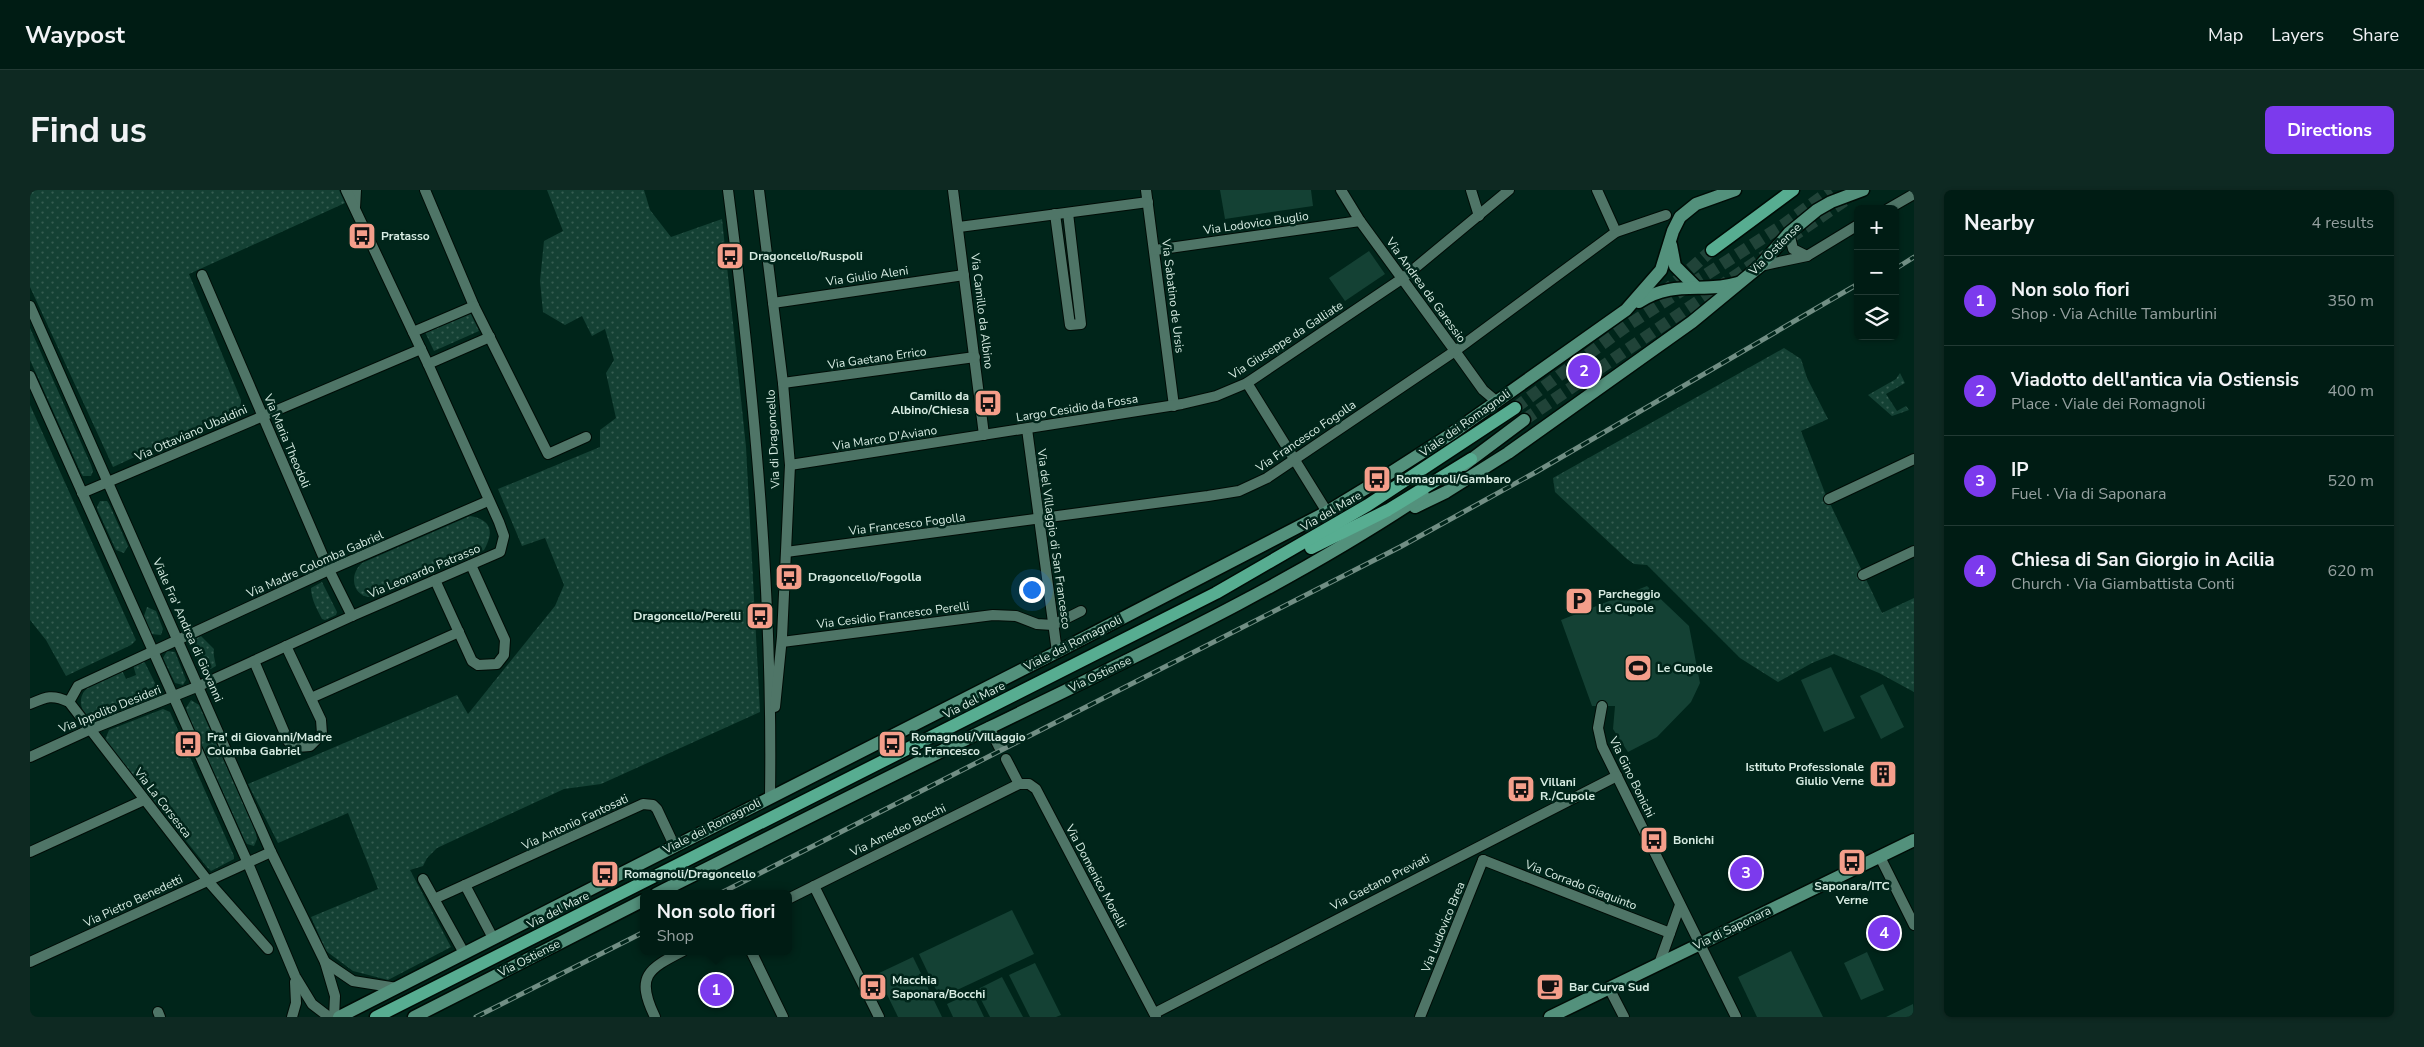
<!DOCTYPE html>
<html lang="en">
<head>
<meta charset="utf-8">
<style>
  :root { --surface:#001c14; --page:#0e2922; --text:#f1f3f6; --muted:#95a1a0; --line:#223a34; --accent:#7c3aed }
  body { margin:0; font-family:"Nunito Sans",sans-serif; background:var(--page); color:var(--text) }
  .controls { position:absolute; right:15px; top:15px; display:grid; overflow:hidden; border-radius:8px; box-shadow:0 1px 4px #0004 }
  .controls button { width:45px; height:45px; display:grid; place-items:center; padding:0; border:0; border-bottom:1px solid var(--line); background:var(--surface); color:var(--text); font:25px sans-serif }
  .you { position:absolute; left:1001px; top:399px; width:18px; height:18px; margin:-12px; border:4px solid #fff; border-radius:50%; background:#1a73e8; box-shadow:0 0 0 8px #1a73e833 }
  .badge { display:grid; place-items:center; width:32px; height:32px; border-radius:50%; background:var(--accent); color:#fff; font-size:16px; font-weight:700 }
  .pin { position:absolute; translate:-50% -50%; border:2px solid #fff; box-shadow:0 1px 5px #0006 }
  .popup { position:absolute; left:610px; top:700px; width:152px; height:65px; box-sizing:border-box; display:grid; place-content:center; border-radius:8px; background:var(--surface); filter:drop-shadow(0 1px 4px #0005); font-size:16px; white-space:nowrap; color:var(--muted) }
  .popup b { font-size:19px; color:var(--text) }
  .popup::after { content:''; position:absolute; left:50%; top:100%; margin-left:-10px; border:10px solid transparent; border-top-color:var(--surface) }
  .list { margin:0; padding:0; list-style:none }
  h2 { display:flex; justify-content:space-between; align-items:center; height:65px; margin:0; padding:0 20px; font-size:21px }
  h2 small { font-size:16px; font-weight:400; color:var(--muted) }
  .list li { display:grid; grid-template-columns:32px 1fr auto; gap:15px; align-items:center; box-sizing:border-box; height:90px; padding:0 20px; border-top:1px solid var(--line) }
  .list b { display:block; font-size:19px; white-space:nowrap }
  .list p { margin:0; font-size:16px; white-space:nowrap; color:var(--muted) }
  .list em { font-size:16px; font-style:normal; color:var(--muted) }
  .icon { flex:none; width:28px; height:28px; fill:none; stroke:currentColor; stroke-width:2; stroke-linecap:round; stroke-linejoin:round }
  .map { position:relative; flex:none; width:1884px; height:827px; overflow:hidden; border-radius:8px }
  header { display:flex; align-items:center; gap:30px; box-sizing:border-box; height:70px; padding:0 25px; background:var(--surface); border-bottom:1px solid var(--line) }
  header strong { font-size:24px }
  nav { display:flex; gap:28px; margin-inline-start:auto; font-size:18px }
  .intro { display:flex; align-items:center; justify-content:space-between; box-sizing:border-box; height:120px; padding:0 30px }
  h1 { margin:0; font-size:35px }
  .button { padding:12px 22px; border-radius:8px; background:var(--accent); color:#fff; font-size:18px; font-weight:700 }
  main { display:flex; gap:30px; padding:0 30px }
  aside { flex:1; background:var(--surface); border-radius:8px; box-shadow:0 1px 4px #0004 }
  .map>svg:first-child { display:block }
</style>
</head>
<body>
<header>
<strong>Waypost</strong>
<nav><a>Map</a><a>Layers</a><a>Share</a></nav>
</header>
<div class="intro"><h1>Find us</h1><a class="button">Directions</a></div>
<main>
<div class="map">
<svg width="1884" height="827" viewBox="0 0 1884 827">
  <defs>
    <pattern id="grass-dots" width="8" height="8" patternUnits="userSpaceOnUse" patternTransform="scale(1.25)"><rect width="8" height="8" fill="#144134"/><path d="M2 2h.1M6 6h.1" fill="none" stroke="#355d51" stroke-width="1.8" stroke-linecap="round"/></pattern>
  </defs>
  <rect width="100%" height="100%" fill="#00251a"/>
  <g fill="url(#grass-dots)">
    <path d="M 0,0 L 309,0 L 315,13 L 159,84 L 211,210 L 211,218 L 83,277 L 0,97 Z"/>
    <path d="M 517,0 L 614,0 L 620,20 L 641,47 L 692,29 L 716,257 L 730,522 L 571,594 L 534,599 L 407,658 L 397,668 L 393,676 L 380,680 L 421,757 L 358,790 L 323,781 L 296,761 L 281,727 L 348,699 L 318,623 L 248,653 L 218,594 L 427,505 L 438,524 L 525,416 L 534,395 L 515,348 L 492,356 L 468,299 L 570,257 L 570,240 L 586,228 L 576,183 L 584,170 L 575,139 L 562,146 L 552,126 L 535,135 L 513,122 L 510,91 L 514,51 L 533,41 Z"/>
    <path d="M 440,122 L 449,141 L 404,161 L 395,142 Z"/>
    <path d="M 0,138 L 61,275 L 63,281 L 61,286 L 53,286 L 51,283 L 0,170 Z"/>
    <path d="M 1754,158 L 1771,169 L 1777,188 L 1798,229 L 1771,241 L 1795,303 L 1852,423 L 1884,408 L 1884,502 L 1849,483 L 1804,464 L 1782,473 L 1748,492 L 1710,468 L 1617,375 L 1604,374 L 1597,369 L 1525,302 L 1523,288 Z"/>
    <path d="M 1870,183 L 1875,193 L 1856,204 L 1867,221 L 1876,216 L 1879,220 L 1862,226 L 1838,205 L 1866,189 Z"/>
    <path d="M 0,215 L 106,450 L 101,455 L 36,486 L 16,450 L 0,430 Z"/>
    <path d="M 70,311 L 77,311 L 79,314 L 98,356 L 94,363 L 86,360 L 68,321 L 67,317 Z"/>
    <path d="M 440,326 C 462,330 464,342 454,360 L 345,407 C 324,410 317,386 332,373 Z"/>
    <path d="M 292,392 L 307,422 L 306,425 L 295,430 L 292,429 C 287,419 281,409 281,398 Z"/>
    <path d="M 117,417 L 126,421 L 133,439 L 131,445 L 121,444 L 114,426 Z"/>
    <path d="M 171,446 L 184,459 C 183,465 185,470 186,476 L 174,483 L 160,455 L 161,451 Z"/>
    <path d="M 137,461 L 145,462 L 156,490 L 153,495 L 145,493 L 133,468 Z"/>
    <path d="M 114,471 L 129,501 L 128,504 L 62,530 C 56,526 52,521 51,514 C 49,494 77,487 92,480 L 96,489 L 106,485 L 103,475 Z"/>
    <path d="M 161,510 L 169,515 L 225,640 L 227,649 L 224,656 L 217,654 L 215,651 L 158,525 L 156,518 Z"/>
    <path d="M 133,519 L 140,522 L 204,666 L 204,669 L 181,681 L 177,677 L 75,550 L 79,540 Z"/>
  </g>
  <g fill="#144134">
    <path d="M 1190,0 L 1281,0 L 1283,16 L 1195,29 Z"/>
    <path d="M 1339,61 L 1355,84 L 1315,111 L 1299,88 Z"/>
    <path d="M 1617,396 L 1659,436 L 1670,493 L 1661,512 L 1627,547 L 1598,562 L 1583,539 L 1585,516 L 1562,516 L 1531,430 Z"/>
    <path d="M 1801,477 L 1825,528 L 1794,542 L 1771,490 Z"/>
    <path d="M 1853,494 L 1874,537 L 1851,549 L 1830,506 Z"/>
    <path d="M 982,720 L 1004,764 L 910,808 L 889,764 Z"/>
    <path d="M 1761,761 L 1793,827 L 1727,827 L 1708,787 Z"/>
    <path d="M 1837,762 L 1854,800 L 1831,810 L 1814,773 Z"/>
    <path d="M 883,767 L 912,827 L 868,827 L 847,784 Z"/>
    <path d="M 1005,773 L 1031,825 L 1026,827 L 1000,827 L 979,785 Z"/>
    <path d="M 972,787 L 993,827 L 960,827 L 946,800 Z"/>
    <path d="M 942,802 L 954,827 L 923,827 L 917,814 Z"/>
    <path d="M 1883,814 L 1884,827 L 1856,827 Z"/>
  </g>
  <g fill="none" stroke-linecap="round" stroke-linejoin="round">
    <g stroke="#204338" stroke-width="12" stroke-dasharray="12 6" stroke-linecap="butt">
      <path d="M 1760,48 L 1820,7"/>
      <path d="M 1494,230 L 1736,65"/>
    </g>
    <g stroke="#204338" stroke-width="12" stroke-dasharray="12 6" stroke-linecap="butt">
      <path d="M 1633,103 L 1682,60"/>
      <path d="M 1485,218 L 1598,135 L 1753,35 L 1801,0"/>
    </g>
    <defs>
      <g id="street">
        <path d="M 395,0 L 444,116 L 518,264 L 556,247"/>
        <path d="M 698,0 C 724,201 743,404 740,606"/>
        <path d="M 729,0 L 753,193 L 760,275 L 752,447 L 745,517"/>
        <path d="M 923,0 L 954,245"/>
        <path d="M 1116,0 L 1144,216"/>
        <path d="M 1311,0 L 1330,31 L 1425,161 L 1453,200 L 1466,211"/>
        <path d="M 1441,0 L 1449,26"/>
        <path d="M 1567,0 L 1586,42"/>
        <path d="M 325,18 L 326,0"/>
        <path d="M 1858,19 L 1884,4"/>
        <path d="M 1025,24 L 1040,135 L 1051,134 L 1038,23"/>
        <path d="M 929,37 L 1118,12"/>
        <path d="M 1125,60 L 1330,31"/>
        <path d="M 1777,66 L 1828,35"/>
        <path d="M 1730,76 L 1777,66 L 1763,59 L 1759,43"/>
        <path d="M 172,85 L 299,380 L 322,426"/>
        <path d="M 743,113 L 934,85"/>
        <path d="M 0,116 L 241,662 L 295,772 L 305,806 L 304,827"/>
        <path d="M 383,142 L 444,116"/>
        <path d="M 398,174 L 460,147"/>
        <path d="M 0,186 L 217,671 L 265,786 L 282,814 L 299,827"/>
        <path d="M 753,193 L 945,167"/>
        <path d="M 1217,193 L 1297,322"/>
        <path d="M 997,239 L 1027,462"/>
        <path d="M 760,275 L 1152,214 L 1186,206 L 1217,193 L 1373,88 L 1479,0"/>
        <path d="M 52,303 L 391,159"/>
        <path d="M 1799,309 L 1884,269"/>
        <path d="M 756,362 L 1178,306 L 1209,301 L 1237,288 L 1425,161 L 1586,42 L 1636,25"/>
        <path d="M 1833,385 L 1884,361"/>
        <path d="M 405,390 L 442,471 L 448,475 L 467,474 L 474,465 L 475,450 L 441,375"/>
        <path d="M 752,452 L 963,425 L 986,426 L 1007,434 L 1023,435 L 1051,421"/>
        <path d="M 224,471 L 258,551 L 267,557 L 280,556 L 292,544 L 291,530 L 256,456"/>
        <path d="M 281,508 L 429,442"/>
        <path d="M 39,512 L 48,496 L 299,380 L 458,311"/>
        <path d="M 0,514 C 16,507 22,504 39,512 L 178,691 L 238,759"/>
        <path d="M 1572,516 L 1568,538 L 1572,556 L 1706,827"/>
        <path d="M 959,537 L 969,557"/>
        <path d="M 0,567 L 59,540 L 169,496 L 322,426 L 470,362 L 474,346 L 469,332 L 398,174 L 316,0"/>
        <path d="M 976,569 L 989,594"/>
        <path d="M 0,662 L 114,610"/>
        <path d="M 1850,667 L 1884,735"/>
        <path d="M 1453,670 L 1640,743"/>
        <path d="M 393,689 L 434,763"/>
        <path d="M 435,695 L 463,748"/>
        <path d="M 784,696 L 849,827"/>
        <path d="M 404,709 L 613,614 L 623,615 L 627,619 L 644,655"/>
        <path d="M 758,709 L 989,594 L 999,594 L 1006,599 L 1126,827"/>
        <path d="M 721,761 L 753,827"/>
        <path d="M 0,772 L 241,662"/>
        <path d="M 295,772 L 323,791 L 367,798"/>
        <path d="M 1629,774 L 1650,715"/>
        <path d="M 1579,798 L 1594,827"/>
        <path d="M 128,822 L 130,827"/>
        <path d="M 1125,823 L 1587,586"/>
        <path d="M 262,827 L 266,813 L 265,792"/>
        <path d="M 625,827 C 605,786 618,779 653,761"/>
        <path d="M 1390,827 L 1453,670"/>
      </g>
      <g id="secondary">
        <path d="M 1641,55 L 1645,76 L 1665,96"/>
        <path d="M 1609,112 C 1644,89 1674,104 1708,93"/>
        <path d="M 1434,275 L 1494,230"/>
        <path d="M 1385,317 L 1416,302 L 1478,263 L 1662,132 L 1730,76 L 1759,43 L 1787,20 L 1801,12 L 1833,0"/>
        <path d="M 626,704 C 738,648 849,591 961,537 C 1108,465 1257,396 1393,305"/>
        <path d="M 309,827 L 1027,462 L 1297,322 L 1343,294 L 1418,246 L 1596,120 L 1631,80 L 1643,41 L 1650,27 L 1666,14 L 1705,0"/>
        <path d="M 384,827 L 614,710"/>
        <path d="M 1520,827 L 1884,650"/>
      </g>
      <g id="primary">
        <path d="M 1682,60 L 1763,0"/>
        <path d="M 1281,358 L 1358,320 L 1441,269"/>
        <path d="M 346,827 L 1186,403 L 1338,315 L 1485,218"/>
      </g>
    </defs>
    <use href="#street" stroke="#000c06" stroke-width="12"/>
    <use href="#secondary" stroke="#000c06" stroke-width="15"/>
    <use href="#primary" stroke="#000c06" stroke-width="15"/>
    <use href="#street" stroke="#4f7567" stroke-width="10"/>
    <use href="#secondary" stroke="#53917c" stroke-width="12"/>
    <use href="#primary" stroke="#57ad91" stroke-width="12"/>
    <defs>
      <g id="rail">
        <path d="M 1865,79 L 1884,67"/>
        <path d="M 689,704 L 1370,357 L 1506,282 L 1828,94"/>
        <path d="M 446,827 L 614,742"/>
      </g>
    </defs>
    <use href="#rail" stroke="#718e84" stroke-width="5"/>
    <use href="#rail" stroke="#00251a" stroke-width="3" stroke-dasharray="9" stroke-linecap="butt"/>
  </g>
  <defs>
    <symbol id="bus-square" viewBox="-11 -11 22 22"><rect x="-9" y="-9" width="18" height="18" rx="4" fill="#f49e8a" stroke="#00251a"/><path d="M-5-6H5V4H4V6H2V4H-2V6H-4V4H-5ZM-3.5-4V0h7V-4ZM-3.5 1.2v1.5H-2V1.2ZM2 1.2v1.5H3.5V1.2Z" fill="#111"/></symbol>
    <symbol id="parking-square" viewBox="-11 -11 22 22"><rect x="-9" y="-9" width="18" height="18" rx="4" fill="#f49e8a" stroke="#00251a"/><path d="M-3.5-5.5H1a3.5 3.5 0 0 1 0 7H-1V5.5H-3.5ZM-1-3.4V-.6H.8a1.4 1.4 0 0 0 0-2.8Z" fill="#111"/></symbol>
    <symbol id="stadium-square" viewBox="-11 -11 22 22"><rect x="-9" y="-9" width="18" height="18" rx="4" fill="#f49e8a" stroke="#00251a"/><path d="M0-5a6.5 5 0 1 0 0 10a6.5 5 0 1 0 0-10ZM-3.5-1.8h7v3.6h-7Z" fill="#111"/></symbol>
    <symbol id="building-square" viewBox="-11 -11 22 22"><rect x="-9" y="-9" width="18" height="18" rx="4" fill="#f49e8a" stroke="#00251a"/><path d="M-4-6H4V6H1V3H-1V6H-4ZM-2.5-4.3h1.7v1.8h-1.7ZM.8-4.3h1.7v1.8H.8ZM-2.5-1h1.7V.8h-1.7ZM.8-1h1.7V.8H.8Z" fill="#111"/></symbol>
    <symbol id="cafe-square" viewBox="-11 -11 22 22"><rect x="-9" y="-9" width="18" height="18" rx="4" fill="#f49e8a" stroke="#00251a"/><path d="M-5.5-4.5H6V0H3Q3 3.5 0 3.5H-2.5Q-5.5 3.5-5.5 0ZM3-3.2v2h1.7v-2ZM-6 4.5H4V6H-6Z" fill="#111"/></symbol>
  </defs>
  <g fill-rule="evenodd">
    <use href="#bus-square" x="316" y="30" width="32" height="32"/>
    <use href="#bus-square" x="684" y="50" width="32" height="32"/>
    <use href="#bus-square" x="942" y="197" width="32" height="32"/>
    <use href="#bus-square" x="1331" y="273" width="32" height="32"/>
    <use href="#bus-square" x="743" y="371" width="32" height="32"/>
    <use href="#parking-square" x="1533" y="395" width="32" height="32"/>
    <use href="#bus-square" x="714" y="410" width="32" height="32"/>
    <use href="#stadium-square" x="1592" y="462" width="32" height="32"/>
    <use href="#bus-square" x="142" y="538" width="32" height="32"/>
    <use href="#bus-square" x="846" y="538" width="32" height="32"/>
    <use href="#building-square" x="1837" y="568" width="32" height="32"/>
    <use href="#bus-square" x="1475" y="583" width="32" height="32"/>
    <use href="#bus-square" x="1608" y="634" width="32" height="32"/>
    <use href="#bus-square" x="1806" y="656" width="32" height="32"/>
    <use href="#bus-square" x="559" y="668" width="32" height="32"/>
    <use href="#bus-square" x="827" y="781" width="32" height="32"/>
    <use href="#cafe-square" x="1504" y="781" width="32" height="32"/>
  </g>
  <g text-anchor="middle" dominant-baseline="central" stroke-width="5" stroke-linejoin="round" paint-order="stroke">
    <g font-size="12" fill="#d7ece3" stroke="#00251a">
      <text transform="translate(1226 33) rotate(-8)">Via Lodovico Buglio</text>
      <text transform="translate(1745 59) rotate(-45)">Via Ostiense</text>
      <text transform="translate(837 86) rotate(-8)">Via Giulio Aleni</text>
      <text transform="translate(1396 100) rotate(54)">Via Andrea da Garessio</text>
      <text transform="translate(1143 106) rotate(83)">Via Sabatino de Ursis</text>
      <text transform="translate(952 121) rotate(83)">Via Camillo da Albino</text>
      <text transform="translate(1256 150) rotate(-33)">Via Giuseppe da Galliate</text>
      <text transform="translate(847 168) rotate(-8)">Via Gaetano Errico</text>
      <text transform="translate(1047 218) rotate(-9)">Largo Cesidio da Fossa</text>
      <text transform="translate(1435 233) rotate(-35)">Viale dei Romagnoli</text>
      <text transform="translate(161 243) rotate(-24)">Via Ottaviano Ubaldini</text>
      <text transform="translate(1276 246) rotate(-34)">Via Francesco Fogolla</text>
      <text transform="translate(855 248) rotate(-9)">Via Marco D'Aviano</text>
      <text transform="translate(743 249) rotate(-93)">Via di Dragoncello</text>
      <text transform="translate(257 251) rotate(67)">Via Maria Theodoli</text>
      <text transform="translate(1301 321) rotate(-30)">Via del Mare</text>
      <text transform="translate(877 334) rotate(-7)">Via Francesco Fogolla</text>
      <text transform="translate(1024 349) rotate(82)">Via del Villaggio di San Francesco</text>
      <text transform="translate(285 374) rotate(-24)">Via Madre Colomba Gabriel</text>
      <text transform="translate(394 381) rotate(-23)">Via Leonardo Patrasso</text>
      <text transform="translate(863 425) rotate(-7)">Via Cesidio Francesco Perelli</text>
      <text transform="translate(158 440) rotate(66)">Viale Fra' Andrea di Giovanni</text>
      <text transform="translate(1043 453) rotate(-27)">Viale dei Romagnoli</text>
      <text transform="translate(1070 484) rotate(-26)">Via Ostiense</text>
      <text transform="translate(944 510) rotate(-27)">Via del Mare</text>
      <text transform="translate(80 519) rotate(-22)">Via Ippolito Desideri</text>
      <text transform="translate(1602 587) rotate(64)">Via Gino Bonichi</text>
      <text transform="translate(133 613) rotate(52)">Via La Corsesca</text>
      <text transform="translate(545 632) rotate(-25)">Via Antonio Fantosati</text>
      <text transform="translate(682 636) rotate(-27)">Viale dei Romagnoli</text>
      <text transform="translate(868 640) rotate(-26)">Via Amedeo Bocchi</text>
      <text transform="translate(1066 686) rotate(62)">Via Domenico Morelli</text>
      <text transform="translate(1350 692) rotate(-27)">Via Gaetano Previati</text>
      <text transform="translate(1551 695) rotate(21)">Via Corrado Giaquinto</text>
      <text transform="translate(103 711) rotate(-25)">Via Pietro Benedetti</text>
      <text transform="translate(528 720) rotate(-27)">Via del Mare</text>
      <text transform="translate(1413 737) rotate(-68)">Via Ludovico Brea</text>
      <text transform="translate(1702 738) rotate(-26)">Via di Saponara</text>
      <text transform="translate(499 768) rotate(-27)">Via Ostiense</text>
    </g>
    <g font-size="12" font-weight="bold" fill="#d7ece3" stroke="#00251a" text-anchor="start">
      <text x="351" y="46">Pratasso</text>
      <text x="719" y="66">Dragoncello/Ruspoli</text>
      <text x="939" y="206" text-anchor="end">Camillo da<tspan x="939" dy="14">Albino/Chiesa</tspan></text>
      <text x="1366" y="289">Romagnoli/Gambaro</text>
      <text x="778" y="387">Dragoncello/Fogolla</text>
      <text x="1568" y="404">Parcheggio<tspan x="1568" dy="14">Le Cupole</tspan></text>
      <text x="711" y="426" text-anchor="end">Dragoncello/Perelli</text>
      <text x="1627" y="478">Le Cupole</text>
      <text x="177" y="547">Fra' di Giovanni/Madre<tspan x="177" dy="14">Colomba Gabriel</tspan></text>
      <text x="881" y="547">Romagnoli/Villaggio<tspan x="881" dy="14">S. Francesco</tspan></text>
      <text x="1834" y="577" text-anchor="end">Istituto Professionale<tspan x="1834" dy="14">Giulio Verne</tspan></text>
      <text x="1510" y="592">Villani<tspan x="1510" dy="14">R./Cupole</tspan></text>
      <text x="1643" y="650">Bonichi</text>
      <text x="594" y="684">Romagnoli/Dragoncello</text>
      <text x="1822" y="696" text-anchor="middle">Saponara/ITC<tspan x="1822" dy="14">Verne</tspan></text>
      <text x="862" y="790">Macchia<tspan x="862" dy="14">Saponara/Bocchi</tspan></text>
      <text x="1539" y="797">Bar Curva Sud</text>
    </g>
  </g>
</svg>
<div class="controls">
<button>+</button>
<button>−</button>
<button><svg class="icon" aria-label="layers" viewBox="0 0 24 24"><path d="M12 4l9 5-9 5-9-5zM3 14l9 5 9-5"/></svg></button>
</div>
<div class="you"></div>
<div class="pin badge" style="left:686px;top:800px">1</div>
<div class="popup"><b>Non solo fiori</b>Shop</div>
<div class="pin badge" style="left:1554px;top:181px">2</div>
<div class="pin badge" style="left:1716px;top:683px">3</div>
<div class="pin badge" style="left:1854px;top:743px">4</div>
</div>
<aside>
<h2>Nearby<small>4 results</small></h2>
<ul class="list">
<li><span class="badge">1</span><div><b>Non solo fiori</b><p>Shop · Via Achille Tamburlini</p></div><em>350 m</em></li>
<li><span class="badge">2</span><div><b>Viadotto dell'antica via Ostiensis</b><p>Place · Viale dei Romagnoli</p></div><em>400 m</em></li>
<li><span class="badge">3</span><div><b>IP</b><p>Fuel · Via di Saponara</p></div><em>520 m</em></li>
<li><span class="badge">4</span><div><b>Chiesa di San Giorgio in Acilia</b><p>Church · Via Giambattista Conti</p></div><em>620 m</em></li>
</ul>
</aside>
</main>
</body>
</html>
